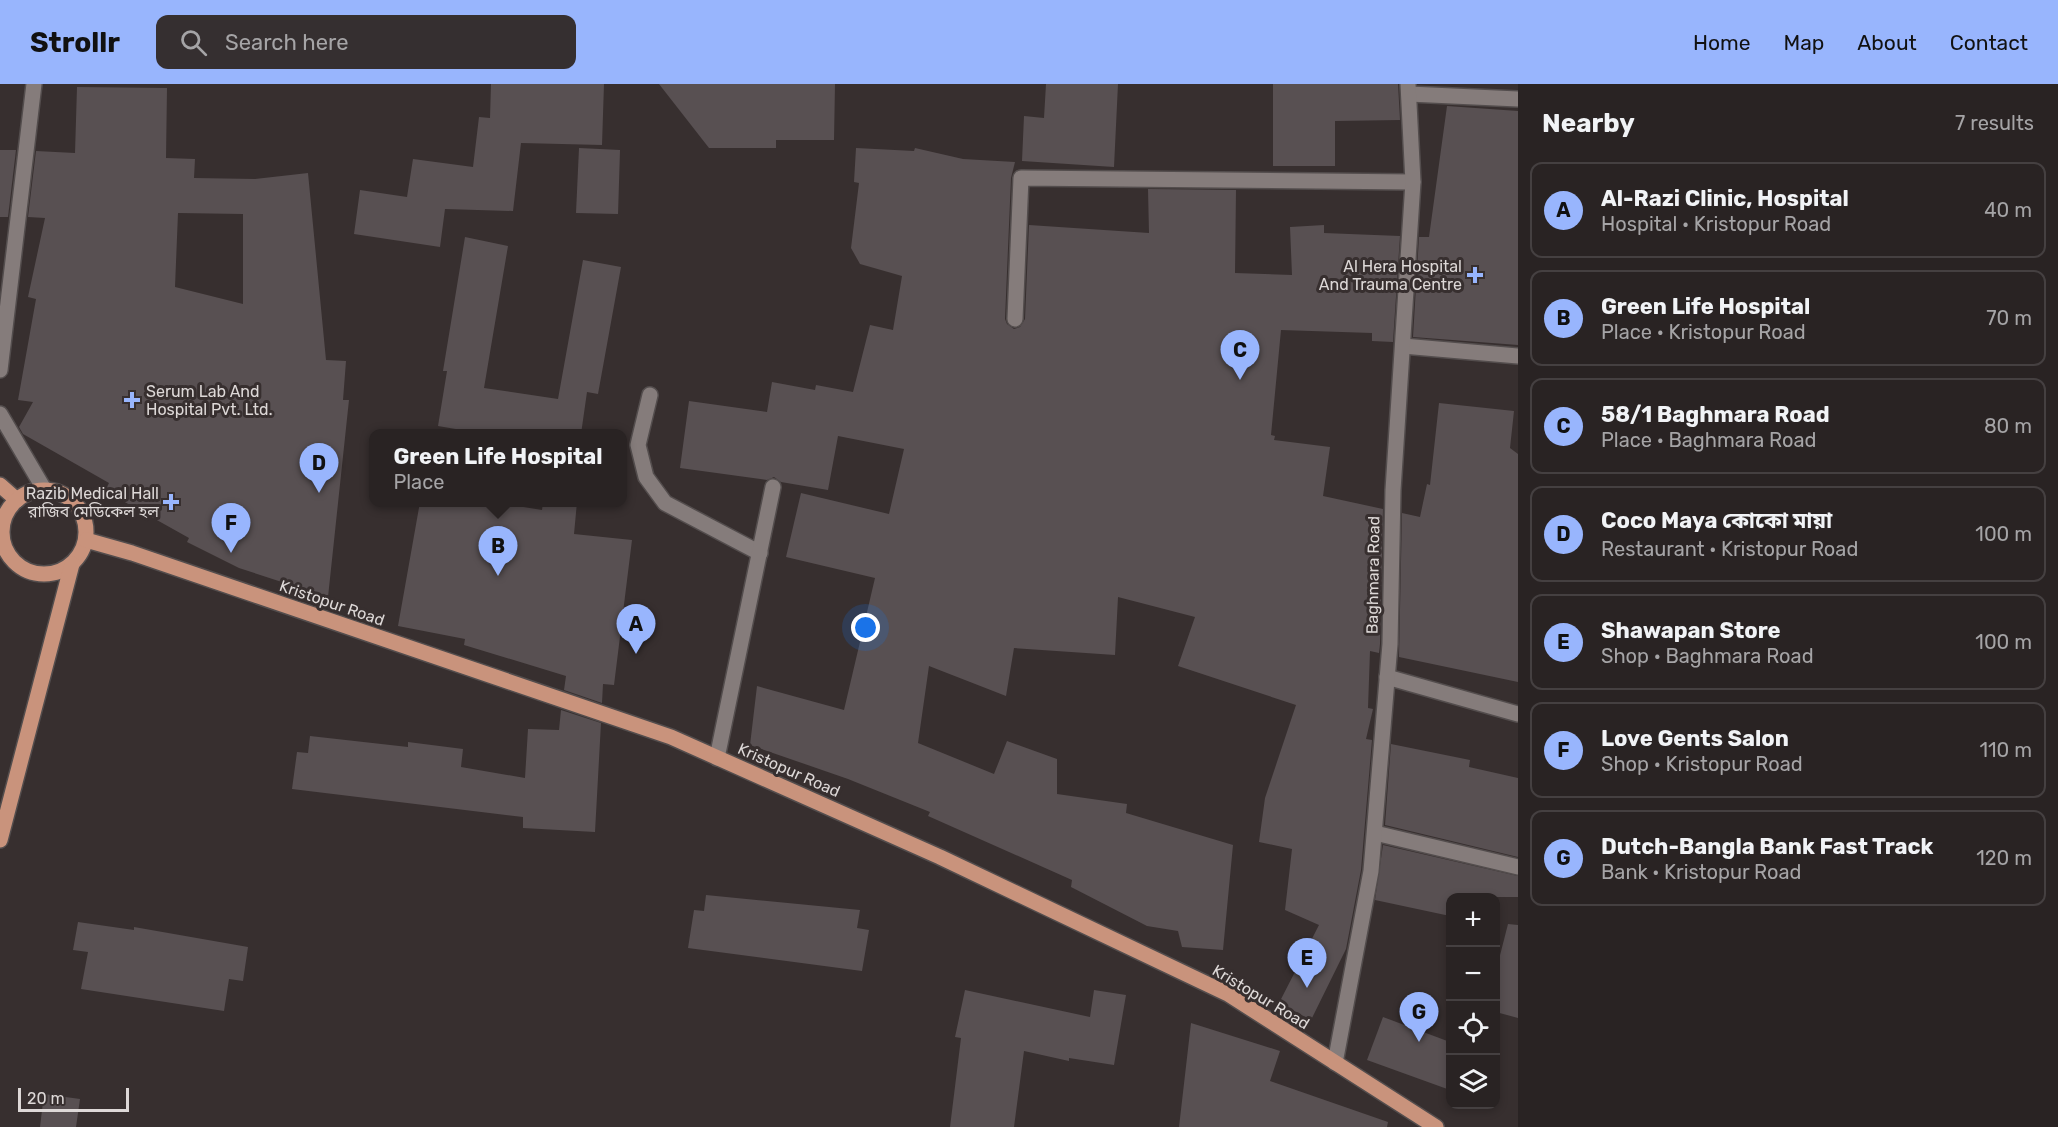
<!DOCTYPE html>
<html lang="en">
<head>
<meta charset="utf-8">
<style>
  :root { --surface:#292323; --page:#352f30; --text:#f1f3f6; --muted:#a5a4a6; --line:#454041; --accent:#98b5fd }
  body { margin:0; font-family:Rubik,"Noto Sans Bengali",sans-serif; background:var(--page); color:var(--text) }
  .controls { position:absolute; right:18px; bottom:18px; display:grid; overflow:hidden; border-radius:12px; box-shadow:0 3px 9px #0003 }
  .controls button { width:54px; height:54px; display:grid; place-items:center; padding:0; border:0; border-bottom:2px solid var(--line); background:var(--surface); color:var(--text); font:30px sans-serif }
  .scale { position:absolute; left:18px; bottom:15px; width:111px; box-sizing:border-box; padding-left:6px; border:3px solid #ddd8d7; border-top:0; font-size:16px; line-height:21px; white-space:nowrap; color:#ddd8d7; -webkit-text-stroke:4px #372f2f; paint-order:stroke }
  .you { position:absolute; left:866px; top:544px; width:21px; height:21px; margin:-15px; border:4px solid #fff; border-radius:50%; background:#1a73e8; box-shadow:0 0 0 9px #1a73e833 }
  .badge { display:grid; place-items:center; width:39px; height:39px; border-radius:50%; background:var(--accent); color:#111; font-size:20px; font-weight:700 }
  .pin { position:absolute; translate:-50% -50px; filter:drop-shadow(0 2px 3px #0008) }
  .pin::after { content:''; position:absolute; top:32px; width:21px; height:18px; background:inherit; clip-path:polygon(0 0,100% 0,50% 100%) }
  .popup { position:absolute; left:369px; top:345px; width:258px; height:78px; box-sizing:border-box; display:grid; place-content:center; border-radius:12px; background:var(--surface); filter:drop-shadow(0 2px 4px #0005); font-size:20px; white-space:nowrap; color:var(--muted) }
  .popup b { font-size:22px; color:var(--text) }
  .popup::after { content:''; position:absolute; left:50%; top:100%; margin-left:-12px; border:12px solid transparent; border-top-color:var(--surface) }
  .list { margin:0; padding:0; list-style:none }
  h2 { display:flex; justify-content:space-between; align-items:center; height:78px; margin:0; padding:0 24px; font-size:26px }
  h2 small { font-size:20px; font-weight:400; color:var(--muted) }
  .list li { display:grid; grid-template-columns:39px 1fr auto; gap:18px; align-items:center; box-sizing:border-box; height:96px; margin:0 12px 12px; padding:0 12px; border:2px solid var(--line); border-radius:12px }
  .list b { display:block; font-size:22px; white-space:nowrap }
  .list p { margin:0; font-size:20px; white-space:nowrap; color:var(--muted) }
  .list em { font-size:20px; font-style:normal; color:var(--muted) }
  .icon { flex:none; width:33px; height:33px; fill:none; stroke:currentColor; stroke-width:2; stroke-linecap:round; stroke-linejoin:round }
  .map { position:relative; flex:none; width:1518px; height:1043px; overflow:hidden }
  header { display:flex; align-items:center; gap:36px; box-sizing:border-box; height:84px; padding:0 30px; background:var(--accent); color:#111 }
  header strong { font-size:28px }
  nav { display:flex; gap:33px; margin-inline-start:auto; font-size:21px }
  .search { width:420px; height:54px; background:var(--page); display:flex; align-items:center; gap:15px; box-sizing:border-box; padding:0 21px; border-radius:12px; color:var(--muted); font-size:22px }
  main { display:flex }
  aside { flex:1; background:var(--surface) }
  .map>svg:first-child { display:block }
</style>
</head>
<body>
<header>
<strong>Strollr</strong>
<div class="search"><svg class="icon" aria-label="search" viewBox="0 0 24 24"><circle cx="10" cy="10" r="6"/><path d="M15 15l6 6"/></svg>Search here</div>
<nav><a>Home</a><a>Map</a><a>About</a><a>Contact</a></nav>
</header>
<main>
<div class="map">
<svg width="1518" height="1043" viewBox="0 0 1518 1043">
  <rect width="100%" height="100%" fill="#372f2f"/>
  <g fill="#585052" fill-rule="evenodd">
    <path d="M 491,0 L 604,0 L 602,61 L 521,59 L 513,127 L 445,125 L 440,163 L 354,150 L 360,106 L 407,113 L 413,75 L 473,83 L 479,33 L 490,34 Z"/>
    <path d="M 659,0 L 835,0 L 834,56 L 776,56 L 776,64 L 709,64 Z"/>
    <path d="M 1046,0 L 1118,0 L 1114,83 L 1022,77 L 1024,32 L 1044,34 Z"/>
    <path d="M 1273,0 L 1398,0 L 1400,36 L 1335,37 L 1335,82 L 1273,82 Z"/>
    <path d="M 77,3 L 167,4 L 166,74 L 195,75 L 194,94 L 255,95 L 308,89 L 326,276 L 346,277 L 343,316 L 349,316 L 328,513 L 239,484 L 187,458 L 189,454 L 105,407 L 109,399 L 23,350 L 19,343 L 33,318 L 18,316 L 36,215 L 28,213 L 45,134 L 28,133 L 36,67 L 75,69 ZM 178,129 L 243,130 L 243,220 L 175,203 Z"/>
    <path d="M 1447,22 L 1518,27 L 1518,261 L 1413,253 L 1419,153 L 1429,153 Z"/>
    <path d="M 579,64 L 620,66 L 618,130 L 576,129 Z"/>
    <path d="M 856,64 L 914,67 L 915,64 L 963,75 L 1015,78 L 1011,94 L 1005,235 L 1007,240 L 1014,245 L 1020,243 L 1025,235 L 1029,141 L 1149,149 L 1148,105 L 1236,106 L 1235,189 L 1292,191 L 1290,143 L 1324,141 L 1324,149 L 1400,152 L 1393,258 L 1372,257 L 1372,249 L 1281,246 L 1271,351 L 1275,352 L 1274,356 L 1330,363 L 1323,412 L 1383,425 L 1380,560 L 1379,569 L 1370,567 L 1368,624 L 1373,625 L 1366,655 L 1372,656 L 1361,786 L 1346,865 L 1311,936 L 1279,919 L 1319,841 L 1285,826 L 1292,765 L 1259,758 L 1265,714 L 1296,621 L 1178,582 L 1195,533 L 1118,513 L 1115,571 L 1014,564 L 1006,612 L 929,582 L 918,659 L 994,690 L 1007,657 L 1057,675 L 1057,710 L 1127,720 L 1126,729 L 1233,761 L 1223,866 L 1182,863 L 1178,847 L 1147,842 L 1071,803 L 1072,796 L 928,732 L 930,728 L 848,695 L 750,661 L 757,602 L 844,626 L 875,494 L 786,473 L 801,409 L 889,430 L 904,365 L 838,352 L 828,406 L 781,398 L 774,393 L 767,396 L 680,384 L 689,317 L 767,328 L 772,298 L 815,306 L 816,301 L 853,308 L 870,241 L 893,246 L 902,192 L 860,180 L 851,164 L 859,99 L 854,98 Z"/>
    <path d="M 0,66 L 16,66 L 8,133 L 0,133 Z"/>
    <path d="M 465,153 L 508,162 L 484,304 L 558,315 L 583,176 L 621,183 L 598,310 L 587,308 L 581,350 L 485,350 L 438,342 L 447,287 L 443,287 Z"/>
    <path d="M 1439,319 L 1514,327 L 1510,364 L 1518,370 L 1518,598 L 1399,573 L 1402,429 L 1420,433 L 1427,400 L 1430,401 Z"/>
    <path d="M 420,418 L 493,418 L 542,426 L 543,418 L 577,418 L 574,450 L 632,456 L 614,601 L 603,600 L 602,619 L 564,606 L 566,592 L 464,561 L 465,555 L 398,542 Z"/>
    <path d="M 561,626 L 601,639 L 595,748 L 523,744 L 523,733 L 292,705 L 297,668 L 308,669 L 310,652 L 408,663 L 408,658 L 463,665 L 461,683 L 525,694 L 528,645 L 559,646 Z"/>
    <path d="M 1391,660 L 1470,676 L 1469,683 L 1518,694 L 1518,773 L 1385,741 Z"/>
    <path d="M 1383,761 L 1518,792 L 1518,813 L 1450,813 L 1450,832 L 1375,816 Z"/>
    <path d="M 706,811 L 860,826 L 857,844 L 869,846 L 862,887 L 688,864 L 694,826 L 704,827 Z"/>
    <path d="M 78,838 L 134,846 L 134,843 L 248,863 L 243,897 L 229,895 L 224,927 L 81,905 L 88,868 L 73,866 Z"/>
    <path d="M 1508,840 L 1518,841 L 1518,934 L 1496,928 L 1496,887 Z"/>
    <path d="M 965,906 L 1090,933 L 1094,906 L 1126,911 L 1114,981 L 1069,974 L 1069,977 L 1024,967 L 1014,1043 L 950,1043 L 961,954 L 955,953 Z"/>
    <path d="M 1383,933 L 1450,958 L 1450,1006 L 1367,976 Z"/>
    <path d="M 1191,939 L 1280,967 L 1270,997 L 1388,1038 L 1387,1043 L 1179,1043 Z"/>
    <path d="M 44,1010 L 80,1015 L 76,1043 L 40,1043 Z"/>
  </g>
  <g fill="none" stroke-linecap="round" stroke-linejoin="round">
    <defs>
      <g id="minor">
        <path d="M 1409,10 L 1518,15"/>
        <path d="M 1015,235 L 1021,94 L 1413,98"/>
        <path d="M 1403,262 L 1518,272"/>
        <path d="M 0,286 L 34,0"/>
        <path d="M 650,311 L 638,361 L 646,393 L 665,419 L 760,469"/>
        <path d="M 0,330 L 44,405"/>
        <path d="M 1387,593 L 1518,630"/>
        <path d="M 717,674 L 773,403"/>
        <path d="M 1375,749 L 1518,783"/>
        <path d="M 1335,979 L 1371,787 L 1390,560 L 1393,406 L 1413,98 L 1408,0"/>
      </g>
      <g id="major">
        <path d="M 0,401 L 17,416"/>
        <circle cx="44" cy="448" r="42"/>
        <path d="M 86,456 L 132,469 L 671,653 L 940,773 L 1228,910 L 1436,1043"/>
        <path d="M 0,756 L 72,480"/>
      </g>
    </defs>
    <use href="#minor" stroke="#534d4d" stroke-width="18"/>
    <use href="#major" stroke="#534d4d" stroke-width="18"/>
    <use href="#minor" stroke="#857c7b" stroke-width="15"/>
    <use href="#major" stroke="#c9937c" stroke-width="15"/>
  </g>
  <g fill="#98b5fd" stroke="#372f2f" stroke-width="2">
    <path d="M1472 182h6v6h6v6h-6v6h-6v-6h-6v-6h6z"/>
    <path d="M129 307h6v6h6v6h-6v6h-6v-6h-6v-6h6z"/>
    <path d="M168 409h6v6h6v6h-6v6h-6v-6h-6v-6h6z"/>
  </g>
  <g text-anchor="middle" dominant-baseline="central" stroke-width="6" stroke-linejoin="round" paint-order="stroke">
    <g font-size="16" fill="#ddd8d7" stroke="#372f2f" text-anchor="end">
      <text x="1462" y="182">Al Hera Hospital<tspan x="1462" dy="18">And Trauma Centre</tspan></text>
      <text x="146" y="307" text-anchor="start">Serum Lab And<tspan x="146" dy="18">Hospital Pvt. Ltd.</tspan></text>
      <text x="159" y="409">Razib Medical Hall<tspan x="159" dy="18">রাজিব মেডিকেল হল</tspan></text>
    </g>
    <g font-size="16" fill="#ddd8d7" stroke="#372f2f">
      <text transform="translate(1373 491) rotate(-89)">Baghmara Road</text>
      <text transform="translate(332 519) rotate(19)">Kristopur Road</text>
      <text transform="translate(789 686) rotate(24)">Kristopur Road</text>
      <text transform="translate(1261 913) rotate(31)">Kristopur Road</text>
    </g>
  </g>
</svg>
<div class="controls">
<button>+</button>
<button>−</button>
<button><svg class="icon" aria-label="locate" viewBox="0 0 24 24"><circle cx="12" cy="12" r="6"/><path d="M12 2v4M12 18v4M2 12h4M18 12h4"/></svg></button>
<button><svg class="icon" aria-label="layers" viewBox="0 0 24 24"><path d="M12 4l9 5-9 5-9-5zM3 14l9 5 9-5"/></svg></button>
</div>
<div class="scale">20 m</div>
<div class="you"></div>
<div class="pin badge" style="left:636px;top:570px">A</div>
<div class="pin badge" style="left:498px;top:492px">B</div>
<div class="popup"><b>Green Life Hospital</b>Place</div>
<div class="pin badge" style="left:1240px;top:296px">C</div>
<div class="pin badge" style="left:319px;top:409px">D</div>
<div class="pin badge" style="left:1307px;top:904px">E</div>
<div class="pin badge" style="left:231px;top:469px">F</div>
<div class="pin badge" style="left:1419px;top:958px">G</div>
</div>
<aside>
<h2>Nearby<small>7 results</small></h2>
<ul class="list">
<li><span class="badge">A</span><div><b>Al-Razi Clinic, Hospital</b><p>Hospital · Kristopur Road</p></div><em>40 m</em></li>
<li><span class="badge">B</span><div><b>Green Life Hospital</b><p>Place · Kristopur Road</p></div><em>70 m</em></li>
<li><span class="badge">C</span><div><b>58/1 Baghmara Road</b><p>Place · Baghmara Road</p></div><em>80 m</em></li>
<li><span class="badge">D</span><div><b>Coco Maya কোকো মায়া</b><p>Restaurant · Kristopur Road</p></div><em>100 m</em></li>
<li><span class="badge">E</span><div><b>Shawapan Store</b><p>Shop · Baghmara Road</p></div><em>100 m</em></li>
<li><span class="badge">F</span><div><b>Love Gents Salon</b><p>Shop · Kristopur Road</p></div><em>110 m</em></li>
<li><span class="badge">G</span><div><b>Dutch-Bangla Bank Fast Track</b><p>Bank · Kristopur Road</p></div><em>120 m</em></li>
</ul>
</aside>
</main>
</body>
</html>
